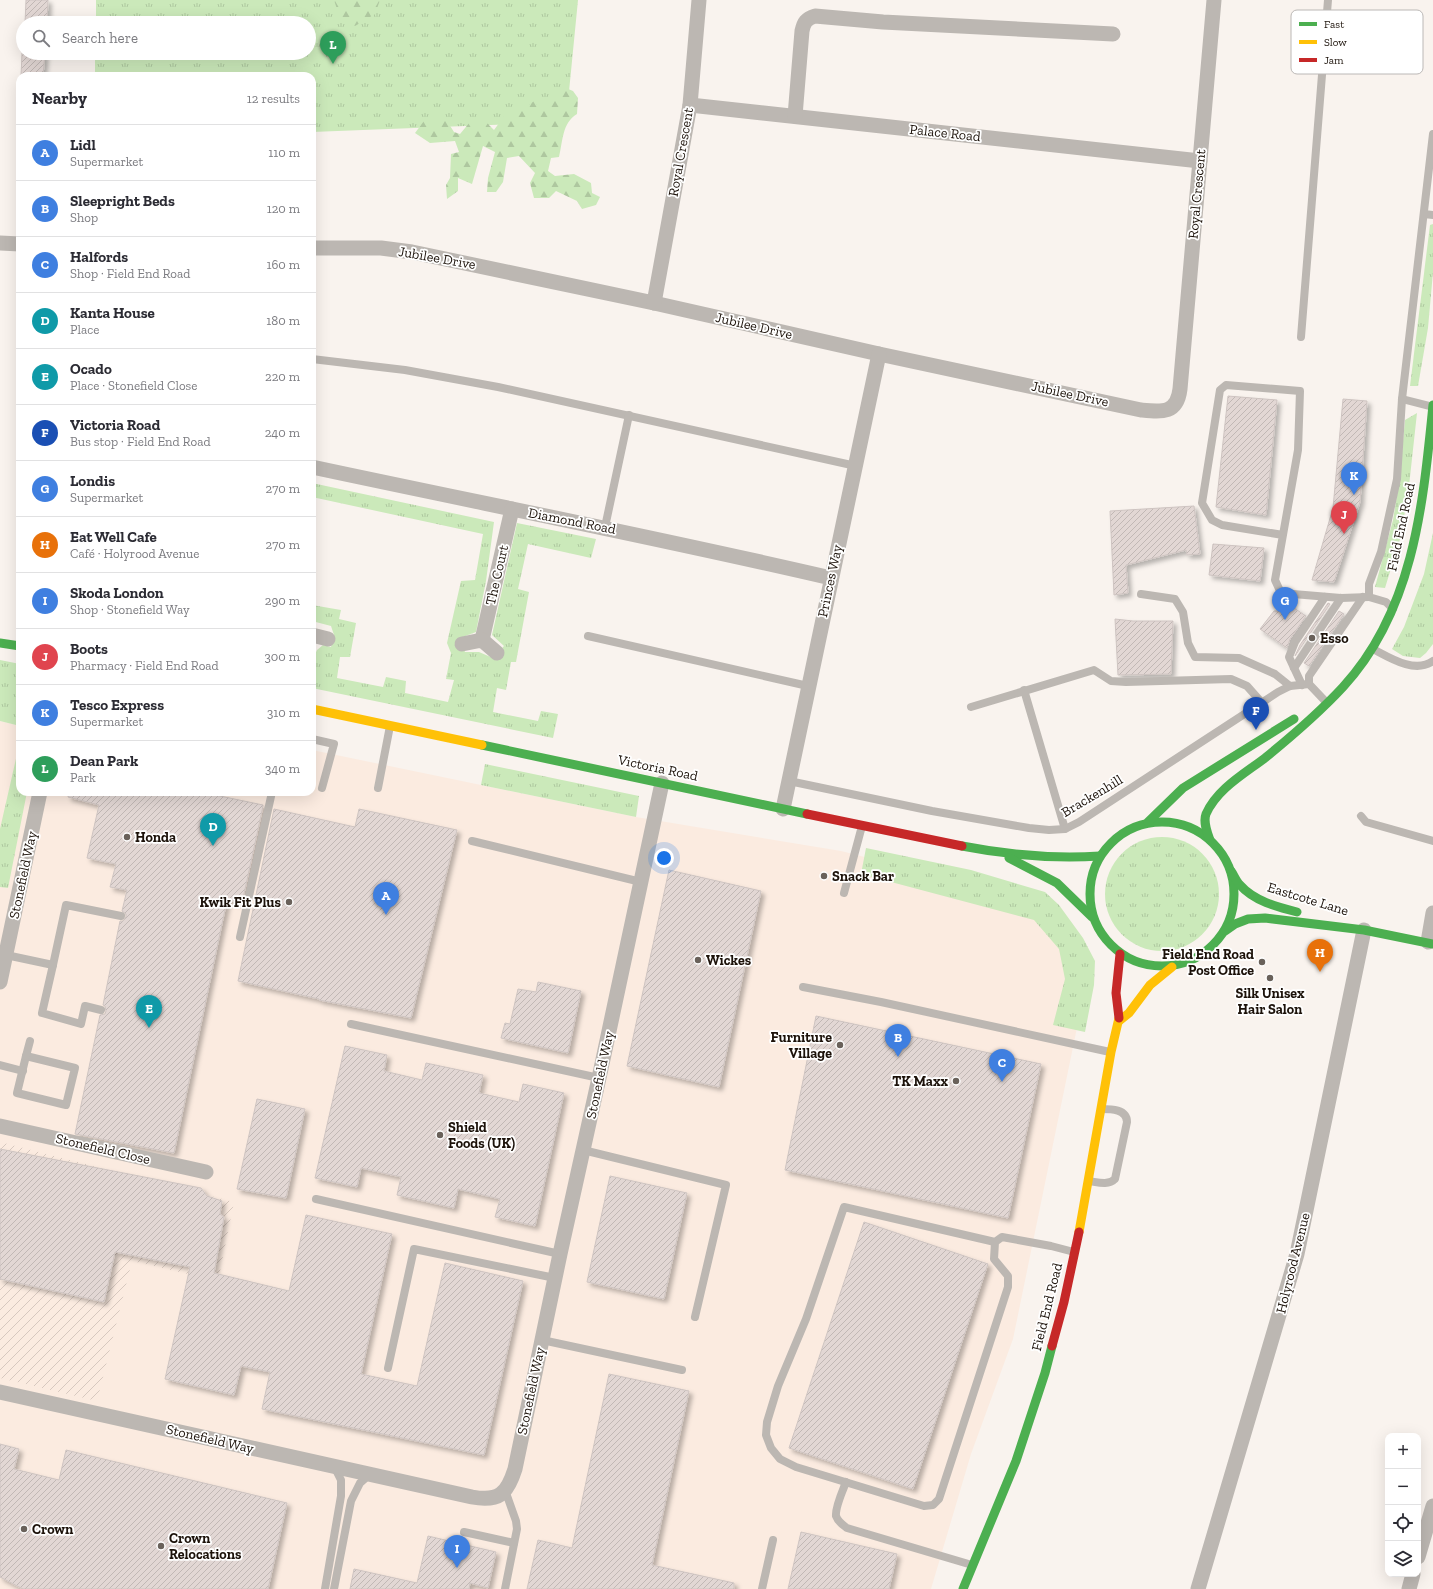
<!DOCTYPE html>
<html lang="en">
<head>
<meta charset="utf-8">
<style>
  :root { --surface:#fff; --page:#f7f7f7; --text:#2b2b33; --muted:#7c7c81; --line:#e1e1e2; --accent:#db2777 }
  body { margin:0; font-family:"Zilla Slab",serif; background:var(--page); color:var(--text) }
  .controls { position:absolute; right:12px; bottom:12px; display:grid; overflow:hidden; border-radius:8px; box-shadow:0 4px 16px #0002 }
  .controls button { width:36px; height:36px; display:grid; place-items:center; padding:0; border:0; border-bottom:1px solid var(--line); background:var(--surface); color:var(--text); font:20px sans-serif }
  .you { position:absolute; left:664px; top:858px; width:14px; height:14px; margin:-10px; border:3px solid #fff; border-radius:50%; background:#1a73e8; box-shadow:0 0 0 6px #1a73e833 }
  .badge { display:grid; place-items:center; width:26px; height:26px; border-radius:50%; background:var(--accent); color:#fff; font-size:13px; font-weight:700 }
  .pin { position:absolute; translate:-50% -33px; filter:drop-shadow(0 1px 2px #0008) }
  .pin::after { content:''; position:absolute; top:21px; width:14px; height:12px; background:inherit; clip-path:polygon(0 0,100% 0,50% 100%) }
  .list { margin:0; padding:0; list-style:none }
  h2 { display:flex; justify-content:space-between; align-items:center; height:52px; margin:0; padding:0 16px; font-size:17px }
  h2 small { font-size:13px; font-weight:400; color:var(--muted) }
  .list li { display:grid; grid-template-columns:26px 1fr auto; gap:12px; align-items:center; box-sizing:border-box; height:56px; padding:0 16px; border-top:1px solid var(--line) }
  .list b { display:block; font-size:15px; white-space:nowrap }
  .list p { margin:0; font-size:13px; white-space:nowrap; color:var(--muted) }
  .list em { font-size:13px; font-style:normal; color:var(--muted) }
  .icon { flex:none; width:22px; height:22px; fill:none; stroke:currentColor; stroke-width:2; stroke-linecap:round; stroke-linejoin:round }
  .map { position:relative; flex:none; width:1433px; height:1589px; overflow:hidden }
  .search { position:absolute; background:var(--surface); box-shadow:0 4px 16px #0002; left:16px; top:16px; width:300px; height:44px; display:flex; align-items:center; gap:10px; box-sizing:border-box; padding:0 14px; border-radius:22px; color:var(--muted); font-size:15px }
  .panel { position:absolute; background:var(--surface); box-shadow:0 4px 16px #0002; left:16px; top:72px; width:300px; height:724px; border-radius:12px }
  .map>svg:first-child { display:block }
</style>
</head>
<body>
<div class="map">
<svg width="1433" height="1589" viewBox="0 0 1433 1589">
  <defs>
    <pattern id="industrial-furrows" width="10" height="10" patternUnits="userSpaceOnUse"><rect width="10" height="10" fill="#fbebe0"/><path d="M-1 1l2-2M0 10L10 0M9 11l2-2" fill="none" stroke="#d7c8bf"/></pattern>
    <pattern id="grass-tufts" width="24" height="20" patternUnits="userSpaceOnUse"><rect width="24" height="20" fill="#cbe9ba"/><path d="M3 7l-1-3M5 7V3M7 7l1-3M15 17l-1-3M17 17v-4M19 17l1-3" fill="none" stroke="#aec79f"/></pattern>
    <pattern id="forest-firs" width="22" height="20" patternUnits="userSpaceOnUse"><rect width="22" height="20" fill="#cbe9ba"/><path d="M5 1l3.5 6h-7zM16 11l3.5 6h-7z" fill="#aec79f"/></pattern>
    <pattern id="building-hatch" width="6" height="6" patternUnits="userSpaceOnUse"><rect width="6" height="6" fill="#e2d7d4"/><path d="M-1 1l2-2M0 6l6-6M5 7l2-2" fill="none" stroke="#c1b8b5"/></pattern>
    <filter id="shadow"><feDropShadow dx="3.5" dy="3.5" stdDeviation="2" flood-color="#0004"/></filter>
  </defs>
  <rect width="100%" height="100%" fill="#f9f3ee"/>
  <path fill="#fbebe0" d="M 0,721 L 20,726 L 20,792 L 312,792 L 312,750 L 636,817 L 841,851 L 1018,896 L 1087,979 L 1013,1339 L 971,1454 L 931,1589 L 0,1589 Z"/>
  <path fill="url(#industrial-furrows)" d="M 0,1142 L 234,1202 L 218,1281 L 132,1261 L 97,1401 L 0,1378 Z"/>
  <g fill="url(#grass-tufts)">
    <path d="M 96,0 L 578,0 L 566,122 L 312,132 L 312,76 L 95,76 L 95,53 L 309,53 L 309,23 L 96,23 Z"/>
    <path d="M 1433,224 L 1433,272 L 1428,328 L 1418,386 L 1410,386 L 1430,225 Z"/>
    <path d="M 1417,413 L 1409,486 L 1401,536 L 1385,588 L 1375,587 L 1393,520 L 1399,483 L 1405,420 Z"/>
    <path d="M 312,483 L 494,522 L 486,581 L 476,632 L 460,638 L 465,652 L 479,652 L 493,658 L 504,646 L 492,635 L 517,523 L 596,539 L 591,558 L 528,544 L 518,589 L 529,592 L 516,662 L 511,662 L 506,690 L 497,688 L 493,712 L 538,721 L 541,711 L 558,714 L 553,738 L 312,688 L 312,659 L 313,659 L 317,650 L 323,645 L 331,647 L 334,635 L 331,626 L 312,621 L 312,605 L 341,610 L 339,619 L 356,623 L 350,657 L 340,657 L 337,678 L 383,687 L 386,677 L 406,681 L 405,693 L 448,702 L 454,680 L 446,679 L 451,653 L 447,643 L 461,581 L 475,580 L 483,534 L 312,497 Z"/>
    <path d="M 1433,533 L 1433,644 L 1426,653 L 1420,658 L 1403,656 L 1392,649 L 1404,627 L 1424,574 Z"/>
    <path d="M 0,660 L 20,664 L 20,726 L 0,721 Z"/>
    <path d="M 20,741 L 20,792 L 27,792 L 8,888 L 0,887 L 0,829 Z"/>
    <path d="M 485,764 L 639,796 L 636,817 L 481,785 Z"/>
    <circle cx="1162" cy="894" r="57"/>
    <path d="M 866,848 L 971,870 L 1045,892 L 1059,905 L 1083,938 L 1095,961 L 1094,985 L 1085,1032 L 1053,1025 L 1065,979 L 1059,949 L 1034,920 L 861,874 Z"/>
  </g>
  <g fill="url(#forest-firs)">
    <path d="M 334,0 L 380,0 L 375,14 L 355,26 L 340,18 Z"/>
    <path d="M 561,86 L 573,91 L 578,98 L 577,114 C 562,123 563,141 559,157 L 551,158 L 548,171 L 555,176 L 574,174 L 591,183 L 592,193 L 600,197 L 596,205 L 582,209 L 577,201 L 556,191 L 549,198 L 534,198 L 530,183 L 535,173 L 519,156 L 507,158 L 503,182 L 496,192 L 487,192 L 488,178 L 495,152 L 483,146 L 472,184 L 458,178 L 458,191 L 447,199 L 446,185 L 450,178 L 451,154 L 459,152 L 455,141 L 430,143 L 415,133 L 427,117 L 447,121 L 454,132 L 460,134 L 470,122 L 485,121 L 494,130 L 508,111 L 518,113 L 534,101 L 540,109 L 547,108 L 547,99 Z"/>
  </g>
  <g fill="url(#building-hatch)" stroke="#cec4c1" filter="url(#shadow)">
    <path d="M 26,0 L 48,0 L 47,23 L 25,23 Z"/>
    <path d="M 22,53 L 45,53 L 43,76 L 21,76 Z"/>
    <path d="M 1228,396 L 1277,400 L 1266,515 L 1216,507 Z"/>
    <path d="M 1343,399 L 1367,401 L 1360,502 L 1334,582 L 1312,580 L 1333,508 Z"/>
    <path d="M 1194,506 L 1200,554 L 1187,555 L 1186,550 L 1126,565 L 1128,593 L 1114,595 L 1110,511 Z"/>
    <path d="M 1213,544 L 1264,548 L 1260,581 L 1209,575 Z"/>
    <path d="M 1285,602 L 1306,616 L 1290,639 L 1287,648 L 1260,629 L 1274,611 L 1279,611 Z"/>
    <path d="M 1328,603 L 1330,604 L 1295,656 L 1300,645 Z"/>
    <path d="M 1339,611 L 1344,614 L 1309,666 L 1304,663 Z"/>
    <path d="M 1115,619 L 1133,621 L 1173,621 L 1171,674 L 1118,675 Z"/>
    <path d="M 69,792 L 201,792 L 263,805 L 263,806 L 242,903 L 227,900 L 174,1153 L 75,1134 L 100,1015 L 105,1014 L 106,1011 L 105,1006 L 103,1005 L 120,921 L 123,921 L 126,917 L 126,914 L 122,911 L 127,890 L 110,887 L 116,864 L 87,858 L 99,805 L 68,797 Z"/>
    <path d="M 274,809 L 355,827 L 359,809 L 457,830 L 411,1018 L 319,1000 L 319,999 L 238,981 Z"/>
    <path d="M 669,870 L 761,891 L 719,1087 L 627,1066 Z"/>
    <path d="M 538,982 L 581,991 L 568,1053 L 501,1038 L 505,1023 L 510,1024 L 518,989 L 536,992 Z"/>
    <path d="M 816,1016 L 1041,1064 L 1008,1218 L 785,1170 Z"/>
    <path d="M 345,1046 L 387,1055 L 384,1071 L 422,1080 L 426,1063 L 483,1075 L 479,1093 L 519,1102 L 523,1084 L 564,1093 L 535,1226 L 495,1217 L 500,1199 L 458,1189 L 454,1208 L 397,1195 L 401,1177 L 361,1168 L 357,1187 L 315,1178 Z"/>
    <path d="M 257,1099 L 305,1109 L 286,1198 L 237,1189 Z"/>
    <path d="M 0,1149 L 201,1188 L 207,1196 L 222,1201 L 220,1214 L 224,1217 L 214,1273 L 289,1291 L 306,1215 L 392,1234 L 361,1374 L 417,1386 L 445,1263 L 523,1281 L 484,1455 L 262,1409 L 270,1372 L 241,1366 L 234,1395 L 165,1379 L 190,1267 L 115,1252 L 104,1302 L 0,1279 Z"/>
    <path d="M 610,1176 L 687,1193 L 664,1299 L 587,1282 Z"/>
    <path d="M 864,1222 L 988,1264 L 913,1489 L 789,1448 Z"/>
    <path d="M 609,1374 L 689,1391 L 652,1565 L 734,1583 L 734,1589 L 527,1589 L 538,1540 L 572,1548 Z"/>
    <path d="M 0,1444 L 19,1449 L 14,1469 L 59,1480 L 66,1450 L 287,1503 L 268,1589 L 23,1589 L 0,1577 Z"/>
    <path d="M 801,1532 L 897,1554 L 889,1589 L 788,1589 Z"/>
    <path d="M 428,1536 L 496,1552 L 488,1588 L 470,1583 L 469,1589 L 350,1589 L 354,1569 L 417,1583 Z"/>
  </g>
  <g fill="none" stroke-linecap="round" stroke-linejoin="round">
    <g stroke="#bcb7b2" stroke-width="8">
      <path d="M 1424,214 L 1433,215"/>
      <path d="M 1301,337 L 1328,0"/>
      <path d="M 312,359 L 405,370 L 498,387 L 856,466"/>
      <path d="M 1402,399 L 1433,407"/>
      <path d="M 605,527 L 629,415"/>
      <path d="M 1283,535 L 1222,525 L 1212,520 L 1202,503 L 1220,390 L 1226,385 L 1300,391 L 1298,450 L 1275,580 L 1281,593 L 1341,598 L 1369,597"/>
      <path d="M 1141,594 L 1175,599 L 1183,612 L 1188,643 L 1195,657 L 1239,658 L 1275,674 L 1290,686"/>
      <path d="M 1393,609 L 1386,602 L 1369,597 L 1369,584 L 1381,552 L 1397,479 L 1402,399 L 1433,134"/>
      <path d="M 588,636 L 808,686"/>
      <path d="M 1373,649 C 1390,658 1415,674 1433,661"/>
      <path d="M 1294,668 L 1341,598"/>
      <path d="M 1309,684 L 1309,676 L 1363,597"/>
      <path d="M 1302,685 L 1289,657 L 1295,642 L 1325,597"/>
      <path d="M 1024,690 L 1065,829"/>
      <path d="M 971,707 L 1094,670 L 1111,681 L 1126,682 L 1231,679 L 1247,686 L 1262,703"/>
      <path d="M 312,739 L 334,744 L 322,788"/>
      <path d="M 789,781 L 932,811 L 1029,828 L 1049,830 L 1065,829 L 1079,822 L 1278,692 L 1290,686 L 1309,684 L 1327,703"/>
      <path d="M 378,788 L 390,726"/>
      <path d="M 1361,816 L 1366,822 L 1433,841"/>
      <path d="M 472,841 L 641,882"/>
      <path d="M 844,893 L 862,826"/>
      <path d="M 240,937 L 272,792"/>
      <path d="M 6,955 L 53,965 L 66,905 L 121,916"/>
      <path d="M 53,965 L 42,1013 L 81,1024 L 85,1006 L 101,1010"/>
      <path d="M 803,987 L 881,1002 L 1110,1052"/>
      <path d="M 351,1024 L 599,1078"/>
      <path d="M 26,1056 L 75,1068 L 66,1105 L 17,1093 Z"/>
      <path d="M 26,1056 L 30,1041"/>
      <path d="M 0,1065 L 23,1071"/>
      <path d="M 583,1150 L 726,1185 L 695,1317"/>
      <path d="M 1089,1181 C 1097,1182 1108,1186 1115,1179 L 1127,1122 C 1127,1109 1111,1109 1101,1109"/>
      <path d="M 316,1199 L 560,1254"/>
      <path d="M 995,1242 L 994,1259 L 1008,1276 L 1008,1287 L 939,1499 L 933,1505 L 924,1506 L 796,1467 L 780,1459 L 771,1448 L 766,1435 L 767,1422 L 778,1386 L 806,1319 L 844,1207 L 995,1242 L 1002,1237 L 1051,1246 L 1074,1252"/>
      <path d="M 542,1340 L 682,1370"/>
      <path d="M 388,1368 L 414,1249 L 555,1278"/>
      <path d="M 846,1482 C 843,1490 835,1507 836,1516 C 838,1522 843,1525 847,1528 L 972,1565"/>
      <path d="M 464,1532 L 514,1543"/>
      <path d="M 325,1589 L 341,1496 L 341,1480 L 334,1466"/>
      <path d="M 334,1589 L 351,1501 L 360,1483 L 370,1474"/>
      <path d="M 505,1589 L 517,1529 L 516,1521 L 505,1490"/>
      <path d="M 762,1589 L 773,1540"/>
    </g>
    <g stroke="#bcb7b2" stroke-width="15">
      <path d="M 690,105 L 1200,161"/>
      <path d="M 795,116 L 802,31 C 804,22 806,19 815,16 L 883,22 L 1113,34"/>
      <path d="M 0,243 L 20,244"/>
      <path d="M 312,248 L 381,248 L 412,252 L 654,303 L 879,354 L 1141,410 C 1162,412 1177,414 1180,389 L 1214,0"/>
      <path d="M 654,303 L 690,105 L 699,0"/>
      <path d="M 312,467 C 485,504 659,538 831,578"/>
      <path d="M 312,635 L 328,639"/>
      <path d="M 482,640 L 512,509"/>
      <path d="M 462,644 L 482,640 L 497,653"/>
      <path d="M 783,809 L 879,354"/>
      <path d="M 1428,942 L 1433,913"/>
      <path d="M 0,982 L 40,792"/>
      <path d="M 0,1126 L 206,1172"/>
      <path d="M 0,1392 L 472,1497 C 499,1502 507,1494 515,1469 L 560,1254 L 599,1078 L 662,783"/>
      <path d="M 1418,1557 L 1433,1506"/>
      <path d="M 1198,1589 L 1297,1254 L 1364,930"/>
      <path d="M 1409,1589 L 1413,1574"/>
    </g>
    <g stroke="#4caf50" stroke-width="9">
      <path d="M 0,643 L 20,646"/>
      <path d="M 482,745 L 807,814"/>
      <circle cx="1162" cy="894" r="72"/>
      <path d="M 1148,822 L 1183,788 L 1294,719"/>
      <path d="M 1210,840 C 1207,832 1203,822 1206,814 C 1217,789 1244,774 1265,758 C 1292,736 1319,713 1343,687 C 1414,610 1423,504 1433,405"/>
      <path d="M 962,846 C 1008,855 1054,859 1100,856"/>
      <path d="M 1009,858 L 1057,883 L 1092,917"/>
      <path d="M 1231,871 C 1234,875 1236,881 1240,885 C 1254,901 1277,907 1297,912"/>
      <path d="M 1225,931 L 1235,924 L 1248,919 L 1265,918 L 1364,930 L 1433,944"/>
      <path d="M 963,1589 L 1016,1461 L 1045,1373 L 1052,1346"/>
    </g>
    <g stroke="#ffc107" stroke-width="9">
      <path d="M 312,709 L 482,745"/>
      <path d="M 1119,1021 L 1129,1013 L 1150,985 L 1172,967"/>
      <path d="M 1079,1232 L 1111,1052 L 1119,1018"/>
    </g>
    <g stroke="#c62828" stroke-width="9">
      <path d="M 807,814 L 962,846"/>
      <path d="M 1119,1018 L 1116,993 L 1120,954"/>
      <path d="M 1052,1346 L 1064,1302 L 1079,1232"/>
    </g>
  </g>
  <g fill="#69615a" stroke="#fff" stroke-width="1.5">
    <circle cx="1312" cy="638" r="4"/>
    <circle cx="127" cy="837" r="4"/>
    <circle cx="824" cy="876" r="4"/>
    <circle cx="289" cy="902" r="4"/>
    <circle cx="698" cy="960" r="4"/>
    <circle cx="1262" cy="962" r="4"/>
    <circle cx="1270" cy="978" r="4"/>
    <circle cx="840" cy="1045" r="4"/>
    <circle cx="956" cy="1081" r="4"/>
    <circle cx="440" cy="1135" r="4"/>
    <circle cx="24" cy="1529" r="4"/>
    <circle cx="161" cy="1546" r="4"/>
  </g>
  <g text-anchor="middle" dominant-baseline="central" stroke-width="3.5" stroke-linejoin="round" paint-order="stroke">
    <g font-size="14" fill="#1c120a" stroke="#fff">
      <text transform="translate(945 133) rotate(6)">Palace Road</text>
      <text transform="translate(681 152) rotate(-80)">Royal Crescent</text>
      <text transform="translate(1197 194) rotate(-85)">Royal Crescent</text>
      <text transform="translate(437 258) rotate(10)">Jubilee Drive</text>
      <text transform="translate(754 326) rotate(13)">Jubilee Drive</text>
      <text transform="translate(1070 394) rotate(12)">Jubilee Drive</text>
      <text transform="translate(572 521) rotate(11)">Diamond Road</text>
      <text transform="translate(1401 527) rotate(-78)">Field End Road</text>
      <text transform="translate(497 575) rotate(-77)">The Court</text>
      <text transform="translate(830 581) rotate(-78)">Princes Way</text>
      <text transform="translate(658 768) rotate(12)">Victoria Road</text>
      <text transform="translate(1092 796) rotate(-31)">Brackenhill</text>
      <text transform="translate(23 875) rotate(-78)">Stonefield Way</text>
      <text transform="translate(1308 899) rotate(17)">Eastcote Lane</text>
      <text transform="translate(600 1075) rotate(-78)">Stonefield Way</text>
      <text transform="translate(103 1149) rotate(13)">Stonefield Close</text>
      <text transform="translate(1293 1263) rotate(-76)">Holyrood Avenue</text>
      <text transform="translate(1047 1307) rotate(-76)">Field End Road</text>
      <text transform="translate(531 1391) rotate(-78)">Stonefield Way</text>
      <text transform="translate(210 1439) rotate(13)">Stonefield Way</text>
    </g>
    <g font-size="14" font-weight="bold" fill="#1c120a" stroke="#fff" text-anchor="start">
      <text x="1320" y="638">Esso</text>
      <text x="135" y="837">Honda</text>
      <text x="832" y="876">Snack Bar</text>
      <text x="281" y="902" text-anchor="end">Kwik Fit Plus</text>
      <text x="1254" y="954" text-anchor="end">Field End Road<tspan x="1254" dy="16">Post Office</tspan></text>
      <text x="706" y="960">Wickes</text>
      <text x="1270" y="993" text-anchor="middle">Silk Unisex<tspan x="1270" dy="16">Hair Salon</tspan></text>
      <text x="832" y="1037" text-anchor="end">Furniture<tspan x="832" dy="16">Village</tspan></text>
      <text x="948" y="1081" text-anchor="end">TK Maxx</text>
      <text x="448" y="1127">Shield<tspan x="448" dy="16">Foods (UK)</tspan></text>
      <text x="32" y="1529">Crown</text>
      <text x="169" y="1538">Crown<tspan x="169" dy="16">Relocations</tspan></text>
    </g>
  </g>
  <rect x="1291" y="10" width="132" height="64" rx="6" fill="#fff" stroke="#bbb8b6" stroke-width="1"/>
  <rect x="1299" y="22" width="18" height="4" fill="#4caf50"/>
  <rect x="1299" y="40" width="18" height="4" fill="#ffc107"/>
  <rect x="1299" y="58" width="18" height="4" fill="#c62828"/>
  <g font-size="11" fill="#1c120a">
    <text x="1324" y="28">Fast</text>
    <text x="1324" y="46">Slow</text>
    <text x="1324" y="64">Jam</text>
  </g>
</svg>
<div class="controls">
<button>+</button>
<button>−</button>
<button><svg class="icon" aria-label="locate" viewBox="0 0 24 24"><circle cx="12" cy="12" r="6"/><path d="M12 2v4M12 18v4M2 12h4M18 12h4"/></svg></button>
<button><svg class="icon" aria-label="layers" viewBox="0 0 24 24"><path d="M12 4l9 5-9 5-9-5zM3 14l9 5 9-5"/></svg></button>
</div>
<div class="you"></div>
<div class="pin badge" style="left:386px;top:915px;background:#3f7fe0">A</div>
<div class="pin badge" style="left:898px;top:1057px;background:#3f7fe0">B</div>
<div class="pin badge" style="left:1002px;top:1082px;background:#3f7fe0">C</div>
<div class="pin badge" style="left:213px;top:846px;background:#0f9aa8">D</div>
<div class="pin badge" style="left:149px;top:1028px;background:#0f9aa8">E</div>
<div class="pin badge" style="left:1256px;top:730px;background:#1a4fb4">F</div>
<div class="pin badge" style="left:1285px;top:620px;background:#3f7fe0">G</div>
<div class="pin badge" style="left:1320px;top:972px;background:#e8710a">H</div>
<div class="pin badge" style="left:457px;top:1568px;background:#3f7fe0">I</div>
<div class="pin badge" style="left:1344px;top:534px;background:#e0444e">J</div>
<div class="pin badge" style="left:1354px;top:495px;background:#3f7fe0">K</div>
<div class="pin badge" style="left:333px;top:64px;background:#2e9e5b">L</div>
<div class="search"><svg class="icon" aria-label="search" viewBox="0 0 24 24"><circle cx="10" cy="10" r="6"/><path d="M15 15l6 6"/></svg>Search here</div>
<section class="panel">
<h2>Nearby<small>12 results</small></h2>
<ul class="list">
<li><span class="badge" style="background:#3f7fe0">A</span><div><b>Lidl</b><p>Supermarket</p></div><em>110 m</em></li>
<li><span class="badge" style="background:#3f7fe0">B</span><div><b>Sleepright Beds</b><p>Shop</p></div><em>120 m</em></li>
<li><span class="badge" style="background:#3f7fe0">C</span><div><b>Halfords</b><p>Shop · Field End Road</p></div><em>160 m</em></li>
<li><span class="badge" style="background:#0f9aa8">D</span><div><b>Kanta House</b><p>Place</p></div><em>180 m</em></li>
<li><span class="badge" style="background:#0f9aa8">E</span><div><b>Ocado</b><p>Place · Stonefield Close</p></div><em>220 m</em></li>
<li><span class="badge" style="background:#1a4fb4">F</span><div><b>Victoria Road</b><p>Bus stop · Field End Road</p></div><em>240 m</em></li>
<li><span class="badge" style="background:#3f7fe0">G</span><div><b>Londis</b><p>Supermarket</p></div><em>270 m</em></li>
<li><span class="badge" style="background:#e8710a">H</span><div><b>Eat Well Cafe</b><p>Café · Holyrood Avenue</p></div><em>270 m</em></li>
<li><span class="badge" style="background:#3f7fe0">I</span><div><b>Skoda London</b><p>Shop · Stonefield Way</p></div><em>290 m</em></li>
<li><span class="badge" style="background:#e0444e">J</span><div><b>Boots</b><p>Pharmacy · Field End Road</p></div><em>300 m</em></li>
<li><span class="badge" style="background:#3f7fe0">K</span><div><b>Tesco Express</b><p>Supermarket</p></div><em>310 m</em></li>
<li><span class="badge" style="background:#2e9e5b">L</span><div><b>Dean Park</b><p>Park</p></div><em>340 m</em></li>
</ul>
</section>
</div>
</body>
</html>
